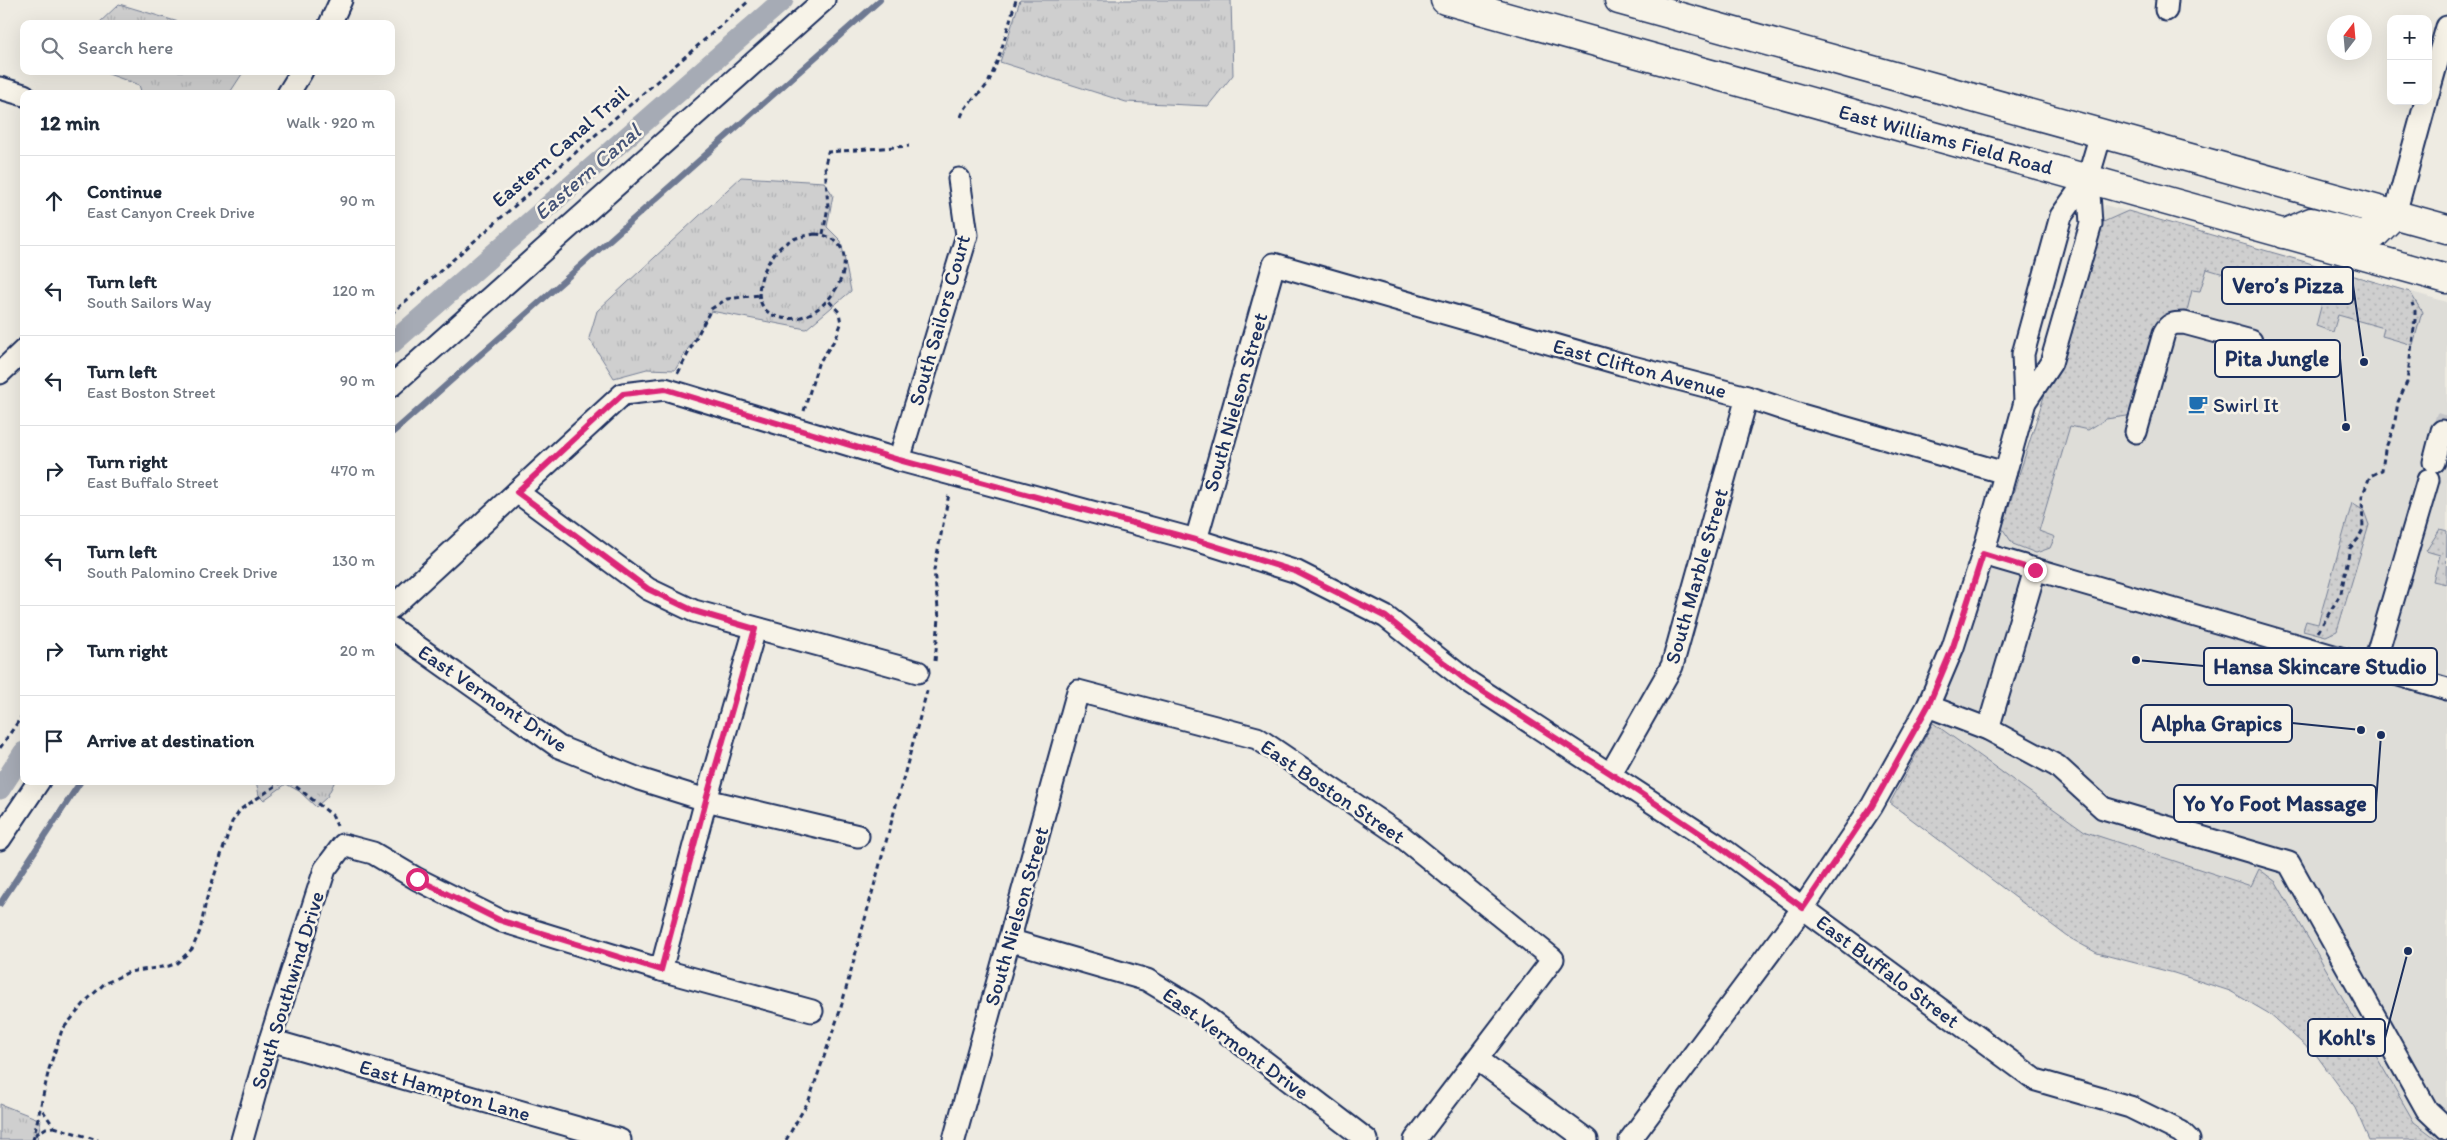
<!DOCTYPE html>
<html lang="en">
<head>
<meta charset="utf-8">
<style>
  :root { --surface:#fff; --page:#f2f2f3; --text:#1f2937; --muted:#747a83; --line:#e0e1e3 }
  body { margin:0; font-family:Itim,sans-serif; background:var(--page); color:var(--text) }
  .controls { position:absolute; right:15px; top:15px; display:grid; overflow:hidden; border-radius:10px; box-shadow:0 5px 20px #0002 }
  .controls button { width:45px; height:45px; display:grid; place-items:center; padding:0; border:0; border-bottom:1px solid var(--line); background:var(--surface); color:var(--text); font:25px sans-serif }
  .compass { position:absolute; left:2327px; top:15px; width:45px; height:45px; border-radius:50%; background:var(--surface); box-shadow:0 5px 20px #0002; rotate:16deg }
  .stop { position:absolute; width:15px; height:15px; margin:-11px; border:4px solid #db2777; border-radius:50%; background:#fff }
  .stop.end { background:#db2777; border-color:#fff; box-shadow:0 1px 5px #0008 }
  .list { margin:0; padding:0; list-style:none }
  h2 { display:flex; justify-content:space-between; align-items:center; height:65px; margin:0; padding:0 20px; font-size:21px }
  h2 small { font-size:16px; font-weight:400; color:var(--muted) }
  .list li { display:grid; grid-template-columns:32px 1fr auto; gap:15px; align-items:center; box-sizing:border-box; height:90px; padding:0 20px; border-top:1px solid var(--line) }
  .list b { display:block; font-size:19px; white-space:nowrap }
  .list p { margin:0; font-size:16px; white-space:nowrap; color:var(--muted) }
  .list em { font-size:16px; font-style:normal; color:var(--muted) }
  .icon { flex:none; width:28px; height:28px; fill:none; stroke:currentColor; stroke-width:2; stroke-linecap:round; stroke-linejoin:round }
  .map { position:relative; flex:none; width:2447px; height:1140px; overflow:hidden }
  .search { position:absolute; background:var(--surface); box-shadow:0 5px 20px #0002; left:20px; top:20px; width:375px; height:55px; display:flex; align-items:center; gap:12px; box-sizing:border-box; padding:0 18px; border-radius:10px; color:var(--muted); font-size:19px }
  .panel { position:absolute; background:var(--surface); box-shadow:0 5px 20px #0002; left:20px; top:90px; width:375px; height:695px; border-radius:10px }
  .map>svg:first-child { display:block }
</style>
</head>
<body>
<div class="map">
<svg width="2447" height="1140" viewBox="0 0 2447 1140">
  <defs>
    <pattern id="grass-dots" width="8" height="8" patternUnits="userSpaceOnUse" patternTransform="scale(1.25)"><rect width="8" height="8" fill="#cfcfcf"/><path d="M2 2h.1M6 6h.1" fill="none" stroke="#b1b2b4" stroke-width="1.8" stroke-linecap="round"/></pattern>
    <pattern id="park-tufts" width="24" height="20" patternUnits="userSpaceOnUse" patternTransform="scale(1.25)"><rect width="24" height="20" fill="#cfcfcf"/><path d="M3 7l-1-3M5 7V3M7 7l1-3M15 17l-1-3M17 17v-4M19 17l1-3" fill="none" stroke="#b1b2b4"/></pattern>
  </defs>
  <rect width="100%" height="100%" fill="#eeebe2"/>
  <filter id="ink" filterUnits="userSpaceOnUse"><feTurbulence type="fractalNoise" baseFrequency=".02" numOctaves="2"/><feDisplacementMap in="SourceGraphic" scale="10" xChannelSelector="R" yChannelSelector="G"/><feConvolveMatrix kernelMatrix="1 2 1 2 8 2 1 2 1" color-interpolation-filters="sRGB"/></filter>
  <g filter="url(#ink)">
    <path fill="#deddd8" d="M 2105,205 L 2447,302 L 2447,1140 L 2369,1140 L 2355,1108 L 2317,1056 L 2268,1013 L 2230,991 L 2174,973 L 2097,953 L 2068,937 L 1890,803 L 1933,723 L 2039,420 Z"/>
    <g fill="url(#grass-dots)" stroke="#757f96">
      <path d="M 2128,211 L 2410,292 L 2422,312 L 2413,345 L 2382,336 L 2384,328 L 2338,315 L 2333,332 L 2316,326 L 2322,303 L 2207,269 L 2200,291 L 2192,290 L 2186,315 L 2156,330 L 2153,330 L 2147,350 L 2152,352 L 2146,374 L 2141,373 L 2135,395 L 2139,397 L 2135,411 L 2127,416 L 2106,419 L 2088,430 L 2070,426 L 2039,531 L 2055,537 L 2050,548 L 2036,553 L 2013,544 L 2002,528 L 2099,224 Z"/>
      <path d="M 2352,503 L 2364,511 L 2369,525 L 2337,631 L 2326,636 L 2303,630 L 2306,621 L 2318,624 Z"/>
      <path d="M 2440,529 L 2447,531 L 2446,584 L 2433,581 L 2440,555 L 2426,551 Z"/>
      <path d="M 1933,723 L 2086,832 L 2251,886 L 2259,869 L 2276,882 L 2414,1122 L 2438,1140 L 2369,1140 L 2355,1108 L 2317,1056 L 2268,1013 L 2230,991 L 2174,973 L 2097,953 L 2068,937 L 1890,803 Z"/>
    </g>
    <g fill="url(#park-tufts)" stroke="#757f96">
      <path d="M 1020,0 L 1231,0 L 1233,75 L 1208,106 L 1126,102 L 1000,62 Z"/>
      <path d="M 119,4 L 185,24 L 98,24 Z"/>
      <path d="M 100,71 L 244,71 L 229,94 L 142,94 L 139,85 Z"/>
      <path d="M 741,177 L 824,182 L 833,195 L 827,227 L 841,241 L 851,291 L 806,329 L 711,311 L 675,370 L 647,369 L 614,378 L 589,338 L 597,311 Z"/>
      <path d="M 256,781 L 335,781 L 327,797 L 316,807 L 299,791 L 286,784 L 264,800 L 259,795 Z"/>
      <path d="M 0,1104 L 41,1120 L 37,1140 L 0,1140 Z"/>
    </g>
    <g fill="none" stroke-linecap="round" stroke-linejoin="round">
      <g stroke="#6e7992" stroke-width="6">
        <path d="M 391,434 L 880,0"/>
        <path d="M 0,904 L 81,781"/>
      </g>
      <g stroke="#a6abb5" stroke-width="21">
        <path d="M 391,344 L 783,0"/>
        <path d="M 0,789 L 24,752"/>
      </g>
      <path stroke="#c4c5c8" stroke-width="21" stroke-dasharray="21 11" stroke-linecap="butt" d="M 2442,431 L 2447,416"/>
      <defs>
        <g id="minor">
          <path d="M 2166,10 L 2167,0"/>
          <path d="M 330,24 L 341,0"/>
          <path d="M 0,88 L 24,95"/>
          <path d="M 288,94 L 302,71"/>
          <path d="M 2428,94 L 2447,27"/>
          <path d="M 2395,214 L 2426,101"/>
          <path d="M 0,373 L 24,350"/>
          <path d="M 391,386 L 824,0"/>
          <path d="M 2025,402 L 2023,354 L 2061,216 L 2088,178 L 2101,134"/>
          <path d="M 2136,432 L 2164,333 C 2169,323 2174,323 2184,323 L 2251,341"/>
          <path d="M 899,460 L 967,235 L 959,179"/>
          <path d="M 2434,462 L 2442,431"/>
          <path d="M 517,492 L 648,589 L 694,611 L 918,672"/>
          <path d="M 1196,540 L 1274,264 L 1621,364 L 1747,397 L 1798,414 L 2005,473"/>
          <path d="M 1983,554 L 2447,689"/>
          <path d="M 391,608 L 623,394 L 665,389 L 899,460 L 1196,540 L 1297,572 L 1386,617 L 1467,681 L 1716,844 L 2036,1080 L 2130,1107 L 2181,1132 L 2189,1140"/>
          <path d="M 391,628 L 559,747 L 639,779 L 706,800 L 858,836"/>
          <path d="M 2373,668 L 2428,480"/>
          <path d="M 1928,706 L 1988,729 L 2057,766 L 2103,808 L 2289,863 L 2427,1110 L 2447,1129"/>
          <path d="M 1988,729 L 2035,570"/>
          <path d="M 1611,773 L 1672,666 L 1747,397"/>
          <path d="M 0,839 L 39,781"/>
          <path d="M 1009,940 L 1147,980 L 1197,1010 L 1367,1140"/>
          <path d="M 661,970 L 706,800 L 755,629"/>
          <path d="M 270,1040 L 620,1140"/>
          <path d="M 1477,1059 L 1587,1140"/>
          <path d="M 242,1140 L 270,1040 L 325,869 L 343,845 L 373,853 L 417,879 L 499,920 L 661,970 L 812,1011"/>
          <path d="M 954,1140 L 1078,691 L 1257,738 L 1400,835 L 1553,959 L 1415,1140"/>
          <path d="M 1630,1140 L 1803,908 L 1872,806 L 1928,706 L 1953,647 L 1983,554 L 2025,402 L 2051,363 L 2091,224 L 2088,178"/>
        </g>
        <g id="major">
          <path d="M 1445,0 L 2447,279"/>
          <path d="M 1619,0 L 2447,229"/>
          <path d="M 2283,234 L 2311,222 L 2359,234 L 2375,234 L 2395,214"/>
        </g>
      </defs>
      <use href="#minor" stroke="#1b2f5e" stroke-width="25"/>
      <use href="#major" stroke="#1b2f5e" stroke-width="31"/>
      <g stroke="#1b2f5e" stroke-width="3" stroke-dasharray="5 4" stroke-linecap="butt">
        <path d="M 961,117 C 967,100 981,96 989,81 C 1001,56 1008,26 1016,0"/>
        <path d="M 815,234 C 876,238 831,332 778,317 C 743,307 764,260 783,245 C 792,238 803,236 815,234 Z"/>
        <path d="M 823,234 L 828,207 L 825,165 L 828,152 L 909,146"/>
        <path d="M 391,314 L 750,0"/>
        <path d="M 678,373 L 711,309 L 727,299 L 759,295"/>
        <path d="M 804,411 L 818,364 L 836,338 L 841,324 L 839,312 L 828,300"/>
        <path d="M 2318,632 L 2341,593 L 2350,548 L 2358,539 L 2363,529 L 2362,497 L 2370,476 L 2382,470 L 2385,450 L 2394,427 L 2398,402 L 2407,382 L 2415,320 L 2415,311 L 2412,303"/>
        <path d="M 935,661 L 939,618 L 934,570 L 949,494"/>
        <path d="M 0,748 L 24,713"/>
        <path d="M 289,781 L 332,815 L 337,826"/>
        <path d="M 54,1127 L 98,1140"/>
        <path d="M 35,1135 L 46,1128 L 54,1127 L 41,1108"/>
        <path d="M 33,1140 L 49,1069 L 62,1030 L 88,999 L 104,984 L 129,972 L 169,966 L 177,963 L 192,949 L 200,931 L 206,901 L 232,822 L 241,809 L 283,781"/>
        <path d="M 786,1140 L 809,1100 L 840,1011 L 927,691"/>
      </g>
      <use href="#minor" stroke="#f7f3e8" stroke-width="21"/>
      <use href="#major" stroke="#f7f3e8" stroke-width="28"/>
    </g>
  </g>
  <g fill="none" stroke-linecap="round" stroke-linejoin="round" filter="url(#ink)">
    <path stroke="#db2777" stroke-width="6" d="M 417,879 L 499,920 L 661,970 L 706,800 L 755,629 L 694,611 L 648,589 L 517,492 L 623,394 L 665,389 L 899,460 L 1196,540 L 1297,572 L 1386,617 L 1467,681 L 1610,773 L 1716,844 L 1803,908 L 1872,806 L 1928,706 L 1953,647 L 1983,554 L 2035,570"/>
  </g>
  <defs>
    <symbol id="cafe-bare" viewBox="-9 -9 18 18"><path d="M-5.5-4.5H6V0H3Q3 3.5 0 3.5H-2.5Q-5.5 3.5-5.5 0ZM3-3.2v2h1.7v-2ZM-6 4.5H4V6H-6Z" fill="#1f6fb2" stroke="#f7f3e8" stroke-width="2.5" paint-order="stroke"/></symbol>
  </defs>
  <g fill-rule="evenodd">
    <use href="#cafe-bare" x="2184" y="390" width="28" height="28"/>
  </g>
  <g text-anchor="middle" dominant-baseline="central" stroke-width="5" stroke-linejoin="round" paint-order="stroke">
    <g font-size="21" fill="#1b2f5e" stroke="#f7f3e8">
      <text transform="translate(1946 139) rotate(15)">East Williams Field Road</text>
      <text transform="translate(560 146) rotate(-41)">Eastern Canal Trail</text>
      <text transform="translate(939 320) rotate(-74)">South Sailors Court</text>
      <text transform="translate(1640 368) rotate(15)">East Clifton Avenue</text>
      <text transform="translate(1235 402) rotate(-74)">South Nielson Street</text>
      <text transform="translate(1696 576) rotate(-74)">South Marble Street</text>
      <text transform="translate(493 698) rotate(34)">East Vermont Drive</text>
      <text transform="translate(1333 791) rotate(34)">East Boston Street</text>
      <text transform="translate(1016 916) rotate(-74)">South Nielson Street</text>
      <text transform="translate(1888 971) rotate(37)">East Buffalo Street</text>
      <text transform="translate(287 990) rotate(-73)">South Southwind Drive</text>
      <text transform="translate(1236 1043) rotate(36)">East Vermont Drive</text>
      <text transform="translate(445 1090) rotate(16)">East Hampton Lane</text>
    </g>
    <g font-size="21" fill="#1b2f5e" stroke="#f7f3e8" text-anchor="start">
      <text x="2213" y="404">Swirl It</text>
    </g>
    <g font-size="22" font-style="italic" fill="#455478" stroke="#f7f3e8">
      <text transform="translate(587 172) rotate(-41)">Eastern Canal</text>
    </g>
  </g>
  <path fill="none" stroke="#1b2f5e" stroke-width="2" d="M2364 362L2353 285M2346 427L2340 358M2136 660L2204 666M2361 730L2292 723M2381 735L2376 803M2408 951L2385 1038"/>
  <g fill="#1b2f5e" stroke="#f7f3e8" stroke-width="2">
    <circle cx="2364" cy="362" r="5"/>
    <circle cx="2346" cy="427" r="5"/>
    <circle cx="2136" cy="660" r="5"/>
    <circle cx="2361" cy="730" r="5"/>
    <circle cx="2381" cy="735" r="5"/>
    <circle cx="2408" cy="951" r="5"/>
  </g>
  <g fill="#f7f3e8" stroke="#1b2f5e" stroke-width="2">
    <rect x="2222" y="267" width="131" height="37" rx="5"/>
    <rect x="2215" y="340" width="125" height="37" rx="5"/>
    <rect x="2204" y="648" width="233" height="37" rx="5"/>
    <rect x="2141" y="705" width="151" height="37" rx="5"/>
    <rect x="2174" y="785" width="202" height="37" rx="5"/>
    <rect x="2308" y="1019" width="77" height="37" rx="5"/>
  </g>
  <g font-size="22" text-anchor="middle" font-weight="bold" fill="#1b2f5e">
    <text x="2288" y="293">Vero’s Pizza</text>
    <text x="2277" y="366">Pita Jungle</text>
    <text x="2320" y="674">Hansa Skincare Studio</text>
    <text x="2217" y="731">Alpha Grapics</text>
    <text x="2275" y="811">Yo Yo Foot Massage</text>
    <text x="2347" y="1045">Kohl's</text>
  </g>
</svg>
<div class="controls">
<button>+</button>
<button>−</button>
</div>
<svg class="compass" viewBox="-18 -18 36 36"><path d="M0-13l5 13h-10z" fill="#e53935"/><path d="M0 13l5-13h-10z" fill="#747a83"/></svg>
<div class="stop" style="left:417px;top:879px"></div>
<div class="stop end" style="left:2035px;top:570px"></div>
<div class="search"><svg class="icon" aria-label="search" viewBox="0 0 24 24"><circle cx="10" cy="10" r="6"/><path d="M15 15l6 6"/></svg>Search here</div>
<section class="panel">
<h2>12 min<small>Walk · 920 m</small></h2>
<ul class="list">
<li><svg class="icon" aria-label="ahead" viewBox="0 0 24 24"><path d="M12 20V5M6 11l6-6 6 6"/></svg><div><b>Continue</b><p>East Canyon Creek Drive</p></div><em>90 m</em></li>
<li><svg class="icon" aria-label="left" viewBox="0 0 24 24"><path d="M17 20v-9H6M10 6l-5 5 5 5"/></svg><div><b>Turn left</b><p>South Sailors Way</p></div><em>120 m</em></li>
<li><svg class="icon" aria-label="left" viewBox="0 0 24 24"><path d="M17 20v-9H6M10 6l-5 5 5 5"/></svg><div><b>Turn left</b><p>East Boston Street</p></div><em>90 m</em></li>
<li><svg class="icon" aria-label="right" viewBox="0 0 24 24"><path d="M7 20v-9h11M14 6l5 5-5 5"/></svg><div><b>Turn right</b><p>East Buffalo Street</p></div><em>470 m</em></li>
<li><svg class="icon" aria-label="left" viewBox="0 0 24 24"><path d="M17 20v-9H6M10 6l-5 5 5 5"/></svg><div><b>Turn left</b><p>South Palomino Creek Drive</p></div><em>130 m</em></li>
<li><svg class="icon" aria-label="right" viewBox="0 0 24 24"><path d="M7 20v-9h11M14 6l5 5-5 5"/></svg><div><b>Turn right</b></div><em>20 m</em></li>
<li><svg class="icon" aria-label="arrive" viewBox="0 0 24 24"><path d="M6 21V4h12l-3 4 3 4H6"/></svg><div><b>Arrive at destination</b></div></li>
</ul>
</section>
</div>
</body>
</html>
